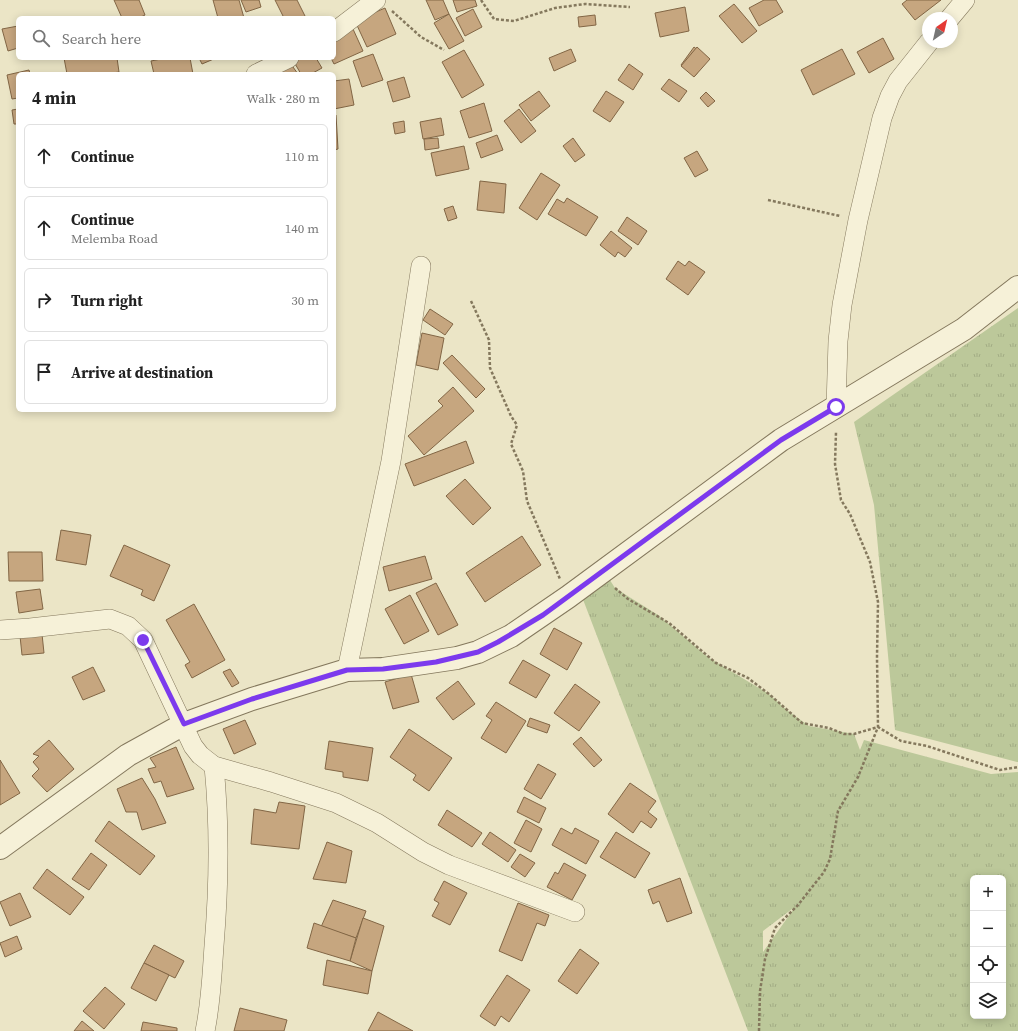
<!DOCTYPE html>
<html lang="en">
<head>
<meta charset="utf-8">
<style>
  :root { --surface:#fff; --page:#f6f6f6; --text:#222; --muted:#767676; --line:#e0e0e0 }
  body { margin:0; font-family:"Source Serif 4",serif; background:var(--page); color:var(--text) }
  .controls { position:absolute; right:12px; bottom:12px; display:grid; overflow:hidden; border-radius:6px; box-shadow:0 2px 10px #0003 }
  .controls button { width:36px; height:36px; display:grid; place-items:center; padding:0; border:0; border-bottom:1px solid var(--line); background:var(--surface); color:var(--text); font:20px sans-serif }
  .compass { position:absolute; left:922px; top:12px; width:36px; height:36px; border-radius:50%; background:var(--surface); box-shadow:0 2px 10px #0003; rotate:34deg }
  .stop { position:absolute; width:12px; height:12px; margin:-9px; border:3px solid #7c3aed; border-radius:50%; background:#fff }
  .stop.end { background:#7c3aed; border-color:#fff; box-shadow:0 1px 4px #0008 }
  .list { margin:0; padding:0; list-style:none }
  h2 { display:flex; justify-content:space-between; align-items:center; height:52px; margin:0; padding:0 16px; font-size:17px }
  h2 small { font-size:13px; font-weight:400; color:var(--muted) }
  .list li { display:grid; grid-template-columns:26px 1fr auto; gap:12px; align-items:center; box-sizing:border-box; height:64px; margin:0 8px 8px; padding:0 8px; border:1px solid var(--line); border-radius:6px }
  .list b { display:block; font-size:15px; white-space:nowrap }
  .list p { margin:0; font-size:13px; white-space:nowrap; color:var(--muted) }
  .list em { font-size:13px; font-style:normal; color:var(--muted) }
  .icon { flex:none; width:22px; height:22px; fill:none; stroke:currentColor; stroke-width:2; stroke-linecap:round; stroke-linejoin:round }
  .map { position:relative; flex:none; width:1018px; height:1031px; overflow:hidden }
  .search { position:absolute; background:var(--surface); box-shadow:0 2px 10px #0003; left:16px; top:16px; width:320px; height:44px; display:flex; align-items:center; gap:10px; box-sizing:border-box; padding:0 14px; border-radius:6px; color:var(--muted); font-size:15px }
  .panel { position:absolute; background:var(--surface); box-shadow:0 2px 10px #0003; left:16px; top:72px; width:320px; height:340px; border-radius:6px }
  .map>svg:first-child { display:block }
</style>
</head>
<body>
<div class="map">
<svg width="1018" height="1031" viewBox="0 0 1018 1031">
  <defs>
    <pattern id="grass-tufts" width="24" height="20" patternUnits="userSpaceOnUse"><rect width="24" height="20" fill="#bcc89a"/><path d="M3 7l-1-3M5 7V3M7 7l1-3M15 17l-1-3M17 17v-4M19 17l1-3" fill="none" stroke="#a2ac84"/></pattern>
  </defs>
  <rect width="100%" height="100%" fill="#ebe5c6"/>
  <g fill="url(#grass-tufts)" fill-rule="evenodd">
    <path d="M 1018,308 L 1018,762 L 1017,762 L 895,730 L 874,505 L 854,422 Z"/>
    <path d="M 604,571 L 615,588 L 658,615 L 709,658 L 769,694 L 788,711 L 809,726 L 854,734 L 860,750 L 864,740 L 991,774 L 1018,772 L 1018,1031 L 748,1031 L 579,589 ZM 973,878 L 1003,878 L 1003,1016 L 973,1016 ZM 792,909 L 793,910 L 763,952 L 763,931 Z"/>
  </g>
  <g fill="#c6a67f" stroke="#826645">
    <path d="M 114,0 L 139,0 L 145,15 L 139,18 L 122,18 Z"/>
    <path d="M 213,0 L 239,0 L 244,18 L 218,18 Z"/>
    <path d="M 241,0 L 259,0 L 261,7 L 246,12 Z"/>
    <path d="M 275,0 L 297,0 L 306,18 L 284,18 Z"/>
    <path d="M 426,0 L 443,0 L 449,14 L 435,20 Z"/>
    <path d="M 453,0 L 475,0 L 477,6 L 457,12 Z"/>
    <path d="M 764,0 L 776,0 L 783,12 L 759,26 L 749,8 Z"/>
    <path d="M 907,0 L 941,0 L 915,20 L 902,4 Z"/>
    <path d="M 734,4 L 757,31 L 742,43 L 719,16 Z"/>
    <path d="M 685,7 L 689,31 L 660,37 L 655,13 Z"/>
    <path d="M 385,8 L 396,34 L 367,47 L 355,21 Z"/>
    <path d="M 473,9 L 482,27 L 465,36 L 456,18 Z"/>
    <path d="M 449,14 L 464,41 L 449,49 L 434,23 Z"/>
    <path d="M 595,15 L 596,25 L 579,27 L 578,17 Z"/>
    <path d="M 18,26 L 18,48 L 8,51 L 2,29 Z"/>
    <path d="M 353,29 L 363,51 L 334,64 L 331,58 L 334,58 L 334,38 Z"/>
    <path d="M 883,38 L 894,59 L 869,73 L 857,52 Z"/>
    <path d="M 694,47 L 708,58 L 695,76 L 681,65 Z"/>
    <path d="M 697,47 L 710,59 L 694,77 L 681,66 Z"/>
    <path d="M 571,49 L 576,61 L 554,71 L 549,58 Z"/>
    <path d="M 842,49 L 855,74 L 813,95 L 801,70 Z"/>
    <path d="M 464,50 L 484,85 L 462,98 L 442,62 Z"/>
    <path d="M 373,54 L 383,80 L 362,87 L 353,61 Z"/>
    <path d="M 64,58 L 117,58 L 119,72 L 106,74 L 67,74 Z"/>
    <path d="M 166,58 L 190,58 L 193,74 L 154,74 L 151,61 Z"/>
    <path d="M 199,58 L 216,58 L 202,64 Z"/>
    <path d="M 301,58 L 316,58 L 322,68 L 311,74 L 301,74 L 294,62 Z"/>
    <path d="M 288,60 L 298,74 L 278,74 L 282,71 Z"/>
    <path d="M 629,64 L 643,74 L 633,90 L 618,80 Z"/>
    <path d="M 29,70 L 30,74 L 18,74 L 18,98 L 12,99 L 7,75 Z"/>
    <path d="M 404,77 L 410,97 L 393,102 L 387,82 Z"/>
    <path d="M 349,79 L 354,105 L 334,109 L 334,81 Z"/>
    <path d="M 669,79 L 687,91 L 679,102 L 661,89 Z"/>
    <path d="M 539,91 L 550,106 L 531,121 L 519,105 Z"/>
    <path d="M 606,91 L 624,102 L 610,122 L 593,111 Z"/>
    <path d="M 706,92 L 715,101 L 708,107 L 700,98 Z"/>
    <path d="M 484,103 L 492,131 L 469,138 L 460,111 Z"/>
    <path d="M 18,109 L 18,124 L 14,124 L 12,110 Z"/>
    <path d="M 519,109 L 536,131 L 521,143 L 504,121 Z"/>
    <path d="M 334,115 L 336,115 L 338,149 L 334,150 Z"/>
    <path d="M 441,118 L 444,135 L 423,139 L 420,122 Z"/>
    <path d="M 404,121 L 405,132 L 395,134 L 393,123 Z"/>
    <path d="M 497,135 L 503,150 L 481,158 L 476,143 Z"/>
    <path d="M 438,138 L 439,148 L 425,150 L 424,139 Z"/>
    <path d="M 573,138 L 585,155 L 575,162 L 563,146 Z"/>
    <path d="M 464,146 L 469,169 L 436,176 L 431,153 Z"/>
    <path d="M 697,151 L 708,170 L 695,177 L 684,158 Z"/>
    <path d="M 541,173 L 560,185 L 537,220 L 519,208 Z"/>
    <path d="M 480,181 L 506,184 L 504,213 L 477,210 Z"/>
    <path d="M 567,198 L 598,217 L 586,236 L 548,214 L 557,199 L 564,203 Z"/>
    <path d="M 453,206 L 457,218 L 448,221 L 444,209 Z"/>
    <path d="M 627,217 L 647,231 L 638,245 L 618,231 Z"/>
    <path d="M 611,231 L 632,248 L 625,257 L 618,252 L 615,257 L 600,245 Z"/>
    <path d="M 678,261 L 685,266 L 689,261 L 705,272 L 688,295 L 666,279 Z"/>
    <path d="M 430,309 L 453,324 L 445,335 L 423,320 Z"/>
    <path d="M 422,333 L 444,338 L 438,370 L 416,365 Z"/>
    <path d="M 452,355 L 485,389 L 476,398 L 443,363 Z"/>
    <path d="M 453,387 L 474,411 L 424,455 L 408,436 L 443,406 L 438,401 Z"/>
    <path d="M 466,441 L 474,463 L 414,486 L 405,464 Z"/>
    <path d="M 465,479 L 491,508 L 473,525 L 446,496 Z"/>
    <path d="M 61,530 L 91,535 L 86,565 L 56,560 Z"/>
    <path d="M 522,536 L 541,565 L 485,602 L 466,573 Z"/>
    <path d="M 124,545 L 170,565 L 154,601 L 141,595 L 143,590 L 110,576 Z"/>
    <path d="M 8,552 L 42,552 L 43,581 L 9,581 Z"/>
    <path d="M 425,556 L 432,579 L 389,591 L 383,567 Z"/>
    <path d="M 436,583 L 458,625 L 438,635 L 416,593 Z"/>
    <path d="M 40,589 L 43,609 L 19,613 L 16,592 Z"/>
    <path d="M 410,595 L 429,631 L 404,644 L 385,609 Z"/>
    <path d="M 194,604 L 225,660 L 192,678 L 185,665 L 190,662 L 166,620 Z"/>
    <path d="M 554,628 L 582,643 L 567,670 L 540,654 Z"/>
    <path d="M 42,634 L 44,653 L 22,655 L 20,636 Z"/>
    <path d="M 523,660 L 550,675 L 536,698 L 509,683 Z"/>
    <path d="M 93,667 L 105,691 L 83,700 L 72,677 Z"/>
    <path d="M 230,669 L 239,683 L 232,687 L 223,672 Z"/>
    <path d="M 411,674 L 419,702 L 393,709 L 385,682 Z"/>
    <path d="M 458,681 L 475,704 L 453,720 L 436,698 Z"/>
    <path d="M 575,684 L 600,702 L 579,731 L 554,713 Z"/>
    <path d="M 496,702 L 526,721 L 506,753 L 481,738 L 492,720 L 486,716 Z"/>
    <path d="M 530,718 L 550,725 L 547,733 L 527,726 Z"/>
    <path d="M 245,720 L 256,744 L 234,754 L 223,729 Z"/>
    <path d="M 409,729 L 452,758 L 429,791 L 413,780 L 416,775 L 390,757 Z"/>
    <path d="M 581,737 L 602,760 L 594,767 L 573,744 Z"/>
    <path d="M 49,740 L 74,769 L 47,792 L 32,776 L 39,769 L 33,762 L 39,756 L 33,754 Z"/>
    <path d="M 329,741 L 373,748 L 368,781 L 343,777 L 343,772 L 325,769 Z"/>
    <path d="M 176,747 L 194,789 L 167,797 L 161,781 L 154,783 L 148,769 L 156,767 L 150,758 Z"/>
    <path d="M 0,760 L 20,793 L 0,805 Z"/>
    <path d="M 538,764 L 556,774 L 541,799 L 524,789 Z"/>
    <path d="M 142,778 L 155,799 L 166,823 L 142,830 L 137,812 L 126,812 L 117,789 Z"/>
    <path d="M 630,783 L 656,801 L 648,812 L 657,819 L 651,828 L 641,821 L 633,833 L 608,814 Z"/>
    <path d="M 524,797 L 546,808 L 539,823 L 517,812 Z"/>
    <path d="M 279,802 L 305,806 L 299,849 L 251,844 L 254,809 L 276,813 Z"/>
    <path d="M 447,810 L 482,833 L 472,847 L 438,825 Z"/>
    <path d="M 526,820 L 542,829 L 531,852 L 514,843 Z"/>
    <path d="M 109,821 L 155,856 L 140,875 L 95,841 Z"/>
    <path d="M 561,828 L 572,834 L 575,828 L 599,841 L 586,864 L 552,845 Z"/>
    <path d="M 490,832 L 516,850 L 508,862 L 482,844 Z"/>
    <path d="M 616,832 L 650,853 L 635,878 L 600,857 Z"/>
    <path d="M 327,842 L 352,851 L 346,883 L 313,879 Z"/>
    <path d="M 91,853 L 107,865 L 89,890 L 72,879 Z"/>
    <path d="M 520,854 L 535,863 L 525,877 L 511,867 Z"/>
    <path d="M 564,863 L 586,875 L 572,900 L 547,887 L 555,872 L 558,874 Z"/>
    <path d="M 47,869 L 84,897 L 70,915 L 33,888 Z"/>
    <path d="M 680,878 L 692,913 L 667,922 L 659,901 L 653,904 L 648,890 Z"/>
    <path d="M 444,881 L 467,893 L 450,925 L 432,916 L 439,903 L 434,900 Z"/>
    <path d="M 20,893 L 31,917 L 10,926 L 0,902 Z"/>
    <path d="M 333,900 L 366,911 L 356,938 L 321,927 Z"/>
    <path d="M 518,903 L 549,915 L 545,926 L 537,923 L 522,961 L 499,951 Z"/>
    <path d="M 363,918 L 384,926 L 372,971 L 350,961 Z"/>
    <path d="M 314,923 L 356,938 L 350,961 L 307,948 Z"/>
    <path d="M 17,936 L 22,949 L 5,957 L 0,943 Z"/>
    <path d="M 154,945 L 184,961 L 175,978 L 144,963 Z"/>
    <path d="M 580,949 L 599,963 L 577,994 L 558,981 Z"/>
    <path d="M 327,960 L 372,971 L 368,994 L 323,985 Z"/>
    <path d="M 144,963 L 169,975 L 156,1001 L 131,988 Z"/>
    <path d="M 507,975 L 530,990 L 509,1022 L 501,1016 L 495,1026 L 480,1016 Z"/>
    <path d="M 105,987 L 125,1004 L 104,1029 L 83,1011 Z"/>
    <path d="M 240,1008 L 287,1020 L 284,1031 L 234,1031 Z"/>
    <path d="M 378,1012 L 398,1023 L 413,1031 L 368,1031 Z"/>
    <path d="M 82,1021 L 94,1031 L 74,1031 Z"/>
    <path d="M 143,1022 L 177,1028 L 177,1031 L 141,1031 Z"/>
  </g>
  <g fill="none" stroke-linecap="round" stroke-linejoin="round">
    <defs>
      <g id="minor">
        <path d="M 950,18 L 965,0"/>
        <path d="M 334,32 L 376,0"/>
        <path d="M 256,74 L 289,58"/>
        <path d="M 836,407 L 838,341 L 842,305 L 858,220 L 882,118 L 890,96 L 898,81 L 929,42"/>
        <path d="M 0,630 L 30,628 L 110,619 L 128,626 L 143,640 L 193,746 L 200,755 L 214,766 L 271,782 L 336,803 L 377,823 L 423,852 L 449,865 L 575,912"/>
        <path d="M 347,670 L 391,461 L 421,266"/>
        <path d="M 205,1031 C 211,1003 212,974 214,946 C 219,886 220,827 214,766"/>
      </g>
      <path id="tertiary" d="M 0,848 L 128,755 L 184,724 L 252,699 L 347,670 L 383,669 L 457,658 L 478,652 L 511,636 L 568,597 L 781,440 L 964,329 L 1018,287"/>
    </defs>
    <use href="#minor" stroke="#84785d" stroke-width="20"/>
    <use href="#tertiary" stroke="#84785d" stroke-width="24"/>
    <g stroke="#84785d" stroke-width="2.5" stroke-dasharray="3 2" stroke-linecap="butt">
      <path d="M 481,0 L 494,19 L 514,21 L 555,8 L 585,4 L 630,7"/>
      <path d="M 392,11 L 421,37 L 444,50"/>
      <path d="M 768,200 L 840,216"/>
      <path d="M 471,301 L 489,340 L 490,368 L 511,416 L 517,425 L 511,444 L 523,471 L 527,501 L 560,579"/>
      <path d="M 615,588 L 628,599 L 669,623 L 716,663 L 748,678 L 769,694 L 802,723 L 829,728 L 844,734 L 854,734 L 878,727 L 901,741 L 927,746 L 1000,770 L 1018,767"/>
      <path d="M 759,1031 L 760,991 L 765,959 L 775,928 L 798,905 L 824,872 L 830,859 L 838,811 L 858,777 L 878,727 L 877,657 L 878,602 L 870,562 L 850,514 L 841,500 L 835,464 L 836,432"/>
    </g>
    <use href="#minor" stroke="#f6f1d8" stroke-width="19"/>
    <use href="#tertiary" stroke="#f6f1d8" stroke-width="22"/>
  </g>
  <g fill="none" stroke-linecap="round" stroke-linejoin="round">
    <path stroke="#7c3aed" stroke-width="5" d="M 143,640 L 184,724 L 252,699 L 347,670 L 383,669 L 436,662 L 478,652 L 498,642 L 543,615 L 781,440 L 836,407"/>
  </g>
</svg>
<div class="controls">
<button>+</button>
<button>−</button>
<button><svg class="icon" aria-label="locate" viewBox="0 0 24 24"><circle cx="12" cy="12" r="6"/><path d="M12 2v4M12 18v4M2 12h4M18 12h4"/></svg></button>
<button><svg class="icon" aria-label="layers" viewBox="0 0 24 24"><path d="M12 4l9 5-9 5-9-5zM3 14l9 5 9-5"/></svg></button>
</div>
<svg class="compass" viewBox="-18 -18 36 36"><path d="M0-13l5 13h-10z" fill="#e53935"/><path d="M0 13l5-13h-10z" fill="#767676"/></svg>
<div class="stop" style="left:836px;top:407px"></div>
<div class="stop end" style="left:143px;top:640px"></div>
<div class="search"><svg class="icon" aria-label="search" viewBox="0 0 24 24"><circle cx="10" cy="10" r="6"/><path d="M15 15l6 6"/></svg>Search here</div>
<section class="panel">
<h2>4 min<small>Walk · 280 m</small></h2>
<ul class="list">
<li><svg class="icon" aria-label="ahead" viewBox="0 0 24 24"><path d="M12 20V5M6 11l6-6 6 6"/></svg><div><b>Continue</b></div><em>110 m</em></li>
<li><svg class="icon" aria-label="ahead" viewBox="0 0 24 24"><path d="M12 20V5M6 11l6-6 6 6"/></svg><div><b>Continue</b><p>Melemba Road</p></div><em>140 m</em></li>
<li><svg class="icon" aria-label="right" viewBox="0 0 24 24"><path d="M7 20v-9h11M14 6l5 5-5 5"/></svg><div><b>Turn right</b></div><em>30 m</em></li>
<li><svg class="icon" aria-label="arrive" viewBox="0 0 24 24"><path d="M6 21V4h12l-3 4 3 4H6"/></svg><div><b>Arrive at destination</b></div></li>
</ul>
</section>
</div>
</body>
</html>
